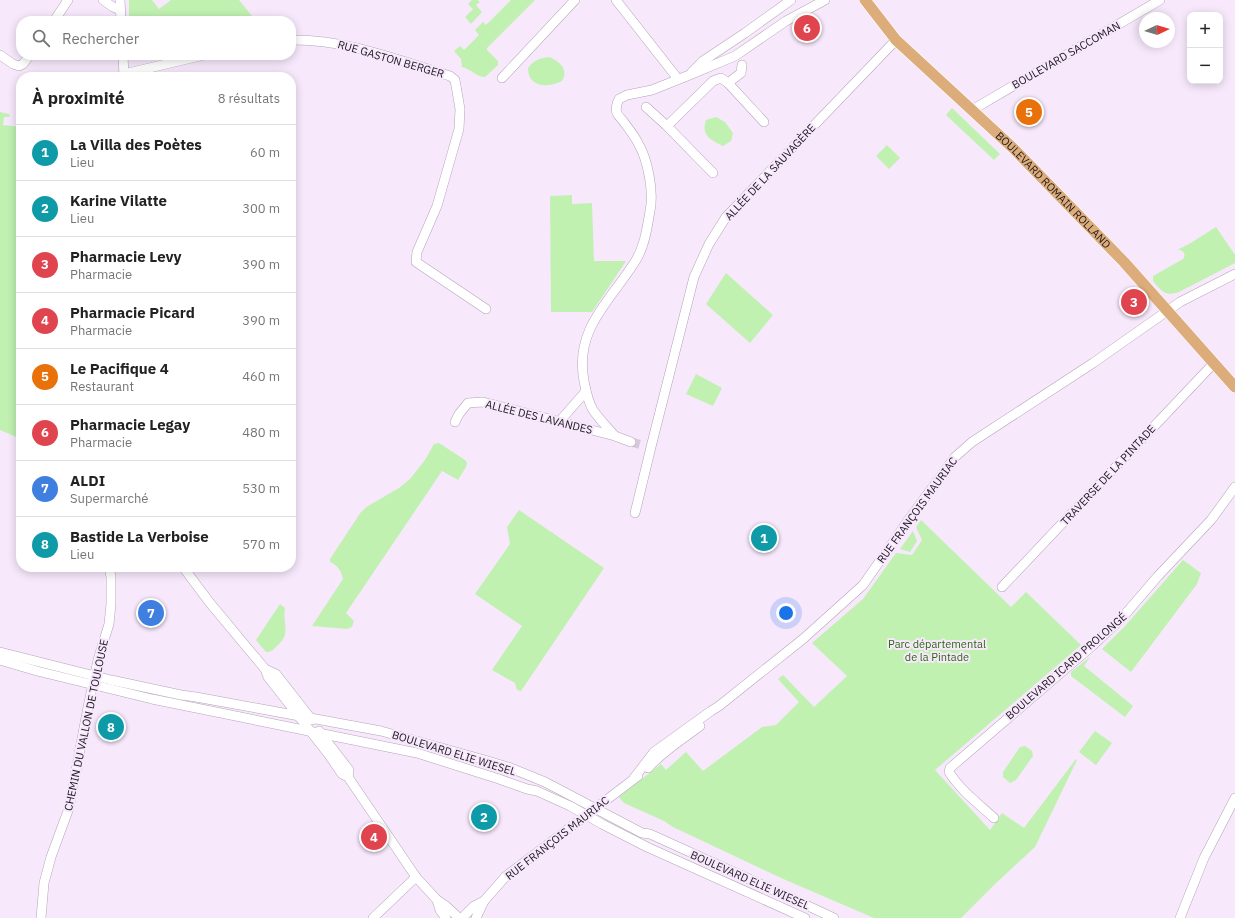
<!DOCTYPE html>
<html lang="fr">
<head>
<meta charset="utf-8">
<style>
  :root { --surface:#fff; --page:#f2f2f2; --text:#222; --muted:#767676; --line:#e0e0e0; --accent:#1a73e8 }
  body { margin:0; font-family:"IBM Plex Sans",sans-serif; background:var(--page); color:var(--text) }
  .controls { position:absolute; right:12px; top:12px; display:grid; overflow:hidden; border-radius:8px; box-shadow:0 2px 10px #0003 }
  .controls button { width:36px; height:36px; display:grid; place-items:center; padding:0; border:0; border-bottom:1px solid var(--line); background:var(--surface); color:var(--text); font:20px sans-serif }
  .compass { position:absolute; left:1139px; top:12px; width:36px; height:36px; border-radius:50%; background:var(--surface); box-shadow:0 2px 10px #0003; rotate:86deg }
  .you { position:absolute; left:786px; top:613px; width:14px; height:14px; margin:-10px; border:3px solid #fff; border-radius:50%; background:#1a73e8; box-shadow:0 0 0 6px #1a73e833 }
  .badge { display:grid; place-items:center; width:26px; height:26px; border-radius:50%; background:var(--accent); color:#fff; font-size:13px; font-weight:700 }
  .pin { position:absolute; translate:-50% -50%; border:2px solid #fff; box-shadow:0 1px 4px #0006 }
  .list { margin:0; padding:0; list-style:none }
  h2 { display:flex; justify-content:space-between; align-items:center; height:52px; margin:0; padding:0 16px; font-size:17px }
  h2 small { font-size:13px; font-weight:400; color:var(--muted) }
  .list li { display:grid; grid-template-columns:26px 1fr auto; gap:12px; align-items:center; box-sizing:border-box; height:56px; padding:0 16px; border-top:1px solid var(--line) }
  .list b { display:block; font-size:15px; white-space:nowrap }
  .list p { margin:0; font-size:13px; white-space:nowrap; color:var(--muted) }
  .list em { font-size:13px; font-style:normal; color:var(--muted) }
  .icon { flex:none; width:22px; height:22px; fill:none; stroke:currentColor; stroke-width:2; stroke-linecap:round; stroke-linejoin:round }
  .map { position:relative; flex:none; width:1235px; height:918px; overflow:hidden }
  .search { position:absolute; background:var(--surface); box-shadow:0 2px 10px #0003; left:16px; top:16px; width:280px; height:44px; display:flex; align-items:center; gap:10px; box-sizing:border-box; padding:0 14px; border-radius:16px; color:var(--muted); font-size:15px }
  .panel { position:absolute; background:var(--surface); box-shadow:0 2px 10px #0003; left:16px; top:72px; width:280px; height:500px; border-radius:16px }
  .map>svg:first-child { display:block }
</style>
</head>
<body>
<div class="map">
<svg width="1235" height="918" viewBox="0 0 1235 918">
  <rect width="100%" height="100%" fill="#f7e8fc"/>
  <g fill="#c0f1b1">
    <path d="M 129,0 L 152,0 L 159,9 L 171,0 L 239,0 L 256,21 L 129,21 Z"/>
    <path d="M 472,0 L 477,0 L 480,2 L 476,5 L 482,12 L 471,24 L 465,17 L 473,9 L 468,4 Z"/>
    <path d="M 511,0 L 535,0 L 487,48 L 487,50 L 498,61 L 498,65 L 485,77 C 476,77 471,69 462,67 L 461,59 L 454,51 L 460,46 L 464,50 L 479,35 L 475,30 L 483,22 L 486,25 Z"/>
    <path d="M 549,57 C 559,61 569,69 562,81 C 548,88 528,88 528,68 C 534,60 540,58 549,57 Z"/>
    <path d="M 952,108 L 1000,154 L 994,160 L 946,115 Z"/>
    <path d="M 0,112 L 9,114 L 10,116 L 9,117 L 4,117 L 3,125 L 21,127 L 21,439 L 0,430 Z"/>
    <path d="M 716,117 L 725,122 L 733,133 L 731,141 L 723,146 C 710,140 701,135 706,120 Z"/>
    <path d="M 887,145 L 900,158 L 889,169 L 876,156 Z"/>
    <path d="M 572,195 L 572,204 L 592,203 L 594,261 L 626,261 L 592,312 L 551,312 L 550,196 Z"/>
    <path d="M 1216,227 L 1235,255 L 1235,263 L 1179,292 C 1164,297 1162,291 1153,281 L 1153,276 L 1183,259 C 1187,254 1182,249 1177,250 L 1189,244 Z"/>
    <path d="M 726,273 L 773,315 L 750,343 L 706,304 Z"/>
    <path d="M 696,374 L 722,388 L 713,406 L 686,394 Z"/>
    <path d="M 439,443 L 465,460 L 467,463 L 466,467 L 458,480 L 442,471 L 346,613 L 354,621 L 352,627 L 347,629 L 312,626 L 343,579 C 341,570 338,566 330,562 L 330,559 L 361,512 L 368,506 L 399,488 L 410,479 L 425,460 L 434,444 Z"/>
    <path d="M 519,510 L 604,568 L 521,691 L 517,690 L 515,683 L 492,670 L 522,626 L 475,594 L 510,544 L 507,527 Z"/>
    <path d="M 921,520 L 1011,607 L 1026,592 L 1081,645 L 935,770 L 990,830 L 1002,813 L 1024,828 L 1076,759 L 1077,760 L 1035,847 L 995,884 L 961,918 L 874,918 L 781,878 L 673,827 L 664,821 L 624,803 L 619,797 L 661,764 L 666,770 L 686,752 L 703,771 L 762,727 L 776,725 L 799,702 L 778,679 L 783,675 L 814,707 L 847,676 L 812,643 L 863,599 L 896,553 L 912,555 L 922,540 L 916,527 Z"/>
    <path d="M 913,531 L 917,541 L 910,552 L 900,549 Z"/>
    <path d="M 1183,560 L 1201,573 L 1197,584 L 1131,672 L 1102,649 L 1126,625 Z"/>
    <path d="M 280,604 L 285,608 C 282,625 292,633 277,646 C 273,650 271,652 266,652 L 256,640 Z"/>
    <path d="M 1090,657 L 1084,666 L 1133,706 L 1125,717 L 1071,676 L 1071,672 Z"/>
    <path d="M 1095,731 L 1112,743 L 1096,765 L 1079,752 Z"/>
    <path d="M 1025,746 L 1032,751 L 1033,756 L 1016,780 L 1010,783 L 1003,777 L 1003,772 L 1020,747 Z"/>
  </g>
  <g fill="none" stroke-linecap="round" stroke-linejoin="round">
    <path stroke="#d6c9db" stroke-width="9" stroke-dasharray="9 4.5" stroke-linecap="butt" d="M 631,442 L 642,445"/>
    <defs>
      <g id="minor">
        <path d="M 103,0 L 113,7 L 121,10"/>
        <path d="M 120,0 L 121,21"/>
        <path d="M 616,0 L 678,79"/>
        <path d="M 54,21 L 68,0"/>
        <path d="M 291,40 C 346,39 398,60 450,76 L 455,80 L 460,109 L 459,129 L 437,206 L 417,252 L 416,262 L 486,309"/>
        <path d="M 0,55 L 13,64 L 19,66 L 23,64 L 30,55"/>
        <path d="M 123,55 L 124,77"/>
        <path d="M 742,65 L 741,73 L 728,83 L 764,122"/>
        <path d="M 692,72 L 703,61 L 745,33 L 791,0"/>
        <path d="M 124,74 L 204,55"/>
        <path d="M 502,78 L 575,0"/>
        <path d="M 646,107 L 667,126 L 713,173"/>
        <path d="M 972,110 L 1160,0"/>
        <path d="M 667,126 L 713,81 L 721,78 L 728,83"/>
        <path d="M 455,422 L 459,414 L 468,403 L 483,402 L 615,436 L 631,442"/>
        <path d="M 559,422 L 586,391"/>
        <path d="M 615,436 C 608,428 599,419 593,410 C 588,402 586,391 584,381 C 574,328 611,301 636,260 C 645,245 647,228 650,211 C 654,192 648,160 638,143 C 634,135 628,128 623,121 C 621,118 618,116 617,113 C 615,108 617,103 619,99 L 627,95 L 652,90 L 687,76 L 735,56 L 786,21 L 825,0"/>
        <path d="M 635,513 L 651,447 L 694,277 L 709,244 L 726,217 L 896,40"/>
        <path d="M 183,567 L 210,603 L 265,669 L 268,677 L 329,755 L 342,774 L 348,777 L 416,877 L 437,900 L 446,906 L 458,917"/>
        <path d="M 1002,587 L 1214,363"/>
        <path d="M 0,652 L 111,680 L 181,695 L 196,697 L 381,731 L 481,759 L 508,767 L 545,782 L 642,833 L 650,834 L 789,897 L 834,918"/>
        <path d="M 0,660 L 37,671 L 152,699 L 417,753 L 499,779 L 527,789 L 537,791 L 570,806 L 602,824 L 647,847 L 805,918"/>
        <path d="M 265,669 L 276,674 L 312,720"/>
        <path d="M 319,731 L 349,770 L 348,777"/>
        <path d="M 648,768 C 663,751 683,739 700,726"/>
        <path d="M 634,778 L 654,752 L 711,711 L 719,706 L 803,639 L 863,585 L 907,522 L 955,457 L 972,442 L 1093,363 L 1180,302 L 1235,274"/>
        <path d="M 994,818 C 979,804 960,790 949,772 L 950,768 L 1092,646 L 1121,619 L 1158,576 L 1211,520 L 1235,487"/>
        <path d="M 437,900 L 440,910 L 446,918"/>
        <path d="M 464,916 L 474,906 L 484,901 L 506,876 L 514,870 L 638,776"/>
        <path d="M 41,918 L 44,883 L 51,857 L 69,808 L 88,707 L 98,660 L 109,624 L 111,604 L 111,577 L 109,567"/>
        <path d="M 373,918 L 416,877"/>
        <path d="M 476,918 L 484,901"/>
        <path d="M 1180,918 L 1204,858 L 1235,798"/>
      </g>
      <g id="major">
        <path id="s1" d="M 865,0 L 896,40 L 1013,148 L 1124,262 L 1235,387"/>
      </g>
    </defs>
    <use href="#minor" stroke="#b3a5b7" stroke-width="10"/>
    <use href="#major" stroke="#fff" stroke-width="12"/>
    <use href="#minor" stroke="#fff" stroke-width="9"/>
    <use href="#major" stroke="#dcad7a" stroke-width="11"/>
  </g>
  <g text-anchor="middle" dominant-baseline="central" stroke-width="4" stroke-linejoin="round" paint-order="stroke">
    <g font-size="11" fill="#1c171e" stroke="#f7e8fc">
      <text transform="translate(1066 55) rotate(-30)">BOULEVARD SACCOMAN</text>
      <text transform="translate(391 59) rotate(16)">RUE GASTON BERGER</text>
      <text transform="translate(770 172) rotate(-47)">ALLÉE DE LA SAUVAGÈRE</text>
      <text stroke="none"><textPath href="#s1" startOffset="268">BOULEVARD ROMAIN ROLLAND</textPath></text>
      <text transform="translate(539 417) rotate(14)">ALLÉE DES LAVANDES</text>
      <text transform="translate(1108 475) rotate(-47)">TRAVERSE DE LA PINTADE</text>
      <text transform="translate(917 510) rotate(-54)">RUE FRANÇOIS MAURIAC</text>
      <text transform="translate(1066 666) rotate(-41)">BOULEVARD ICARD PROLONGÉ</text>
      <text transform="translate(86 725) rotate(-78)">CHEMIN DU VALLON DE TOULOUSE</text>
      <text transform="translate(454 753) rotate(17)">BOULEVARD ELIE WIESEL</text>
      <text transform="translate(557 838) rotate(-38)">RUE FRANÇOIS MAURIAC</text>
      <text transform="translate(750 880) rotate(24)">BOULEVARD ELIE WIESEL</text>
    </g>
    <g font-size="11" fill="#2a680e" stroke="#f7e8fc">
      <text x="937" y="644">Parc départemental<tspan x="937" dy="13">de la Pintade</tspan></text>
    </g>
  </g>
</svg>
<div class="controls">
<button>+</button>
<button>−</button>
</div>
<svg class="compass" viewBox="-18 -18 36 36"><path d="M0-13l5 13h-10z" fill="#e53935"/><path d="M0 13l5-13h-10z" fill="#767676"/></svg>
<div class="you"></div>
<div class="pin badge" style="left:764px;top:538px;background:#0f9aa8">1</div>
<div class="pin badge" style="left:484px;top:817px;background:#0f9aa8">2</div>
<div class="pin badge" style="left:1134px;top:302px;background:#e0444e">3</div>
<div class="pin badge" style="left:374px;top:837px;background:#e0444e">4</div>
<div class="pin badge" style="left:1029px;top:112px;background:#e8710a">5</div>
<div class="pin badge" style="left:807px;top:28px;background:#e0444e">6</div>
<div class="pin badge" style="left:151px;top:613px;background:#3f7fe0">7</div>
<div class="pin badge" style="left:111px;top:727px;background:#0f9aa8">8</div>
<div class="search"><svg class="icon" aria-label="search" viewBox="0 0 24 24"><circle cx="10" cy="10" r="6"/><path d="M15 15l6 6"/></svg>Rechercher</div>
<section class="panel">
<h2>À proximité<small>8 résultats</small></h2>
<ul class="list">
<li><span class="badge" style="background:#0f9aa8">1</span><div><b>La Villa des Poètes</b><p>Lieu</p></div><em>60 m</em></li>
<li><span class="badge" style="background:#0f9aa8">2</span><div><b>Karine Vilatte</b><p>Lieu</p></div><em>300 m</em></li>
<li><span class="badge" style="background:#e0444e">3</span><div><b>Pharmacie Levy</b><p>Pharmacie</p></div><em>390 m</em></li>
<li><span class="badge" style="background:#e0444e">4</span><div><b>Pharmacie Picard</b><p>Pharmacie</p></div><em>390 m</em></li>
<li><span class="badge" style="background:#e8710a">5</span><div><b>Le Pacifique 4</b><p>Restaurant</p></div><em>460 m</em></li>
<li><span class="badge" style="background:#e0444e">6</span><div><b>Pharmacie Legay</b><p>Pharmacie</p></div><em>480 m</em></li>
<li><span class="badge" style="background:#3f7fe0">7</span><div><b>ALDI</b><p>Supermarché</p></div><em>530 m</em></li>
<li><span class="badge" style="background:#0f9aa8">8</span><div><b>Bastide La Verboise</b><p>Lieu</p></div><em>570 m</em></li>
</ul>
</section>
</div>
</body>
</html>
